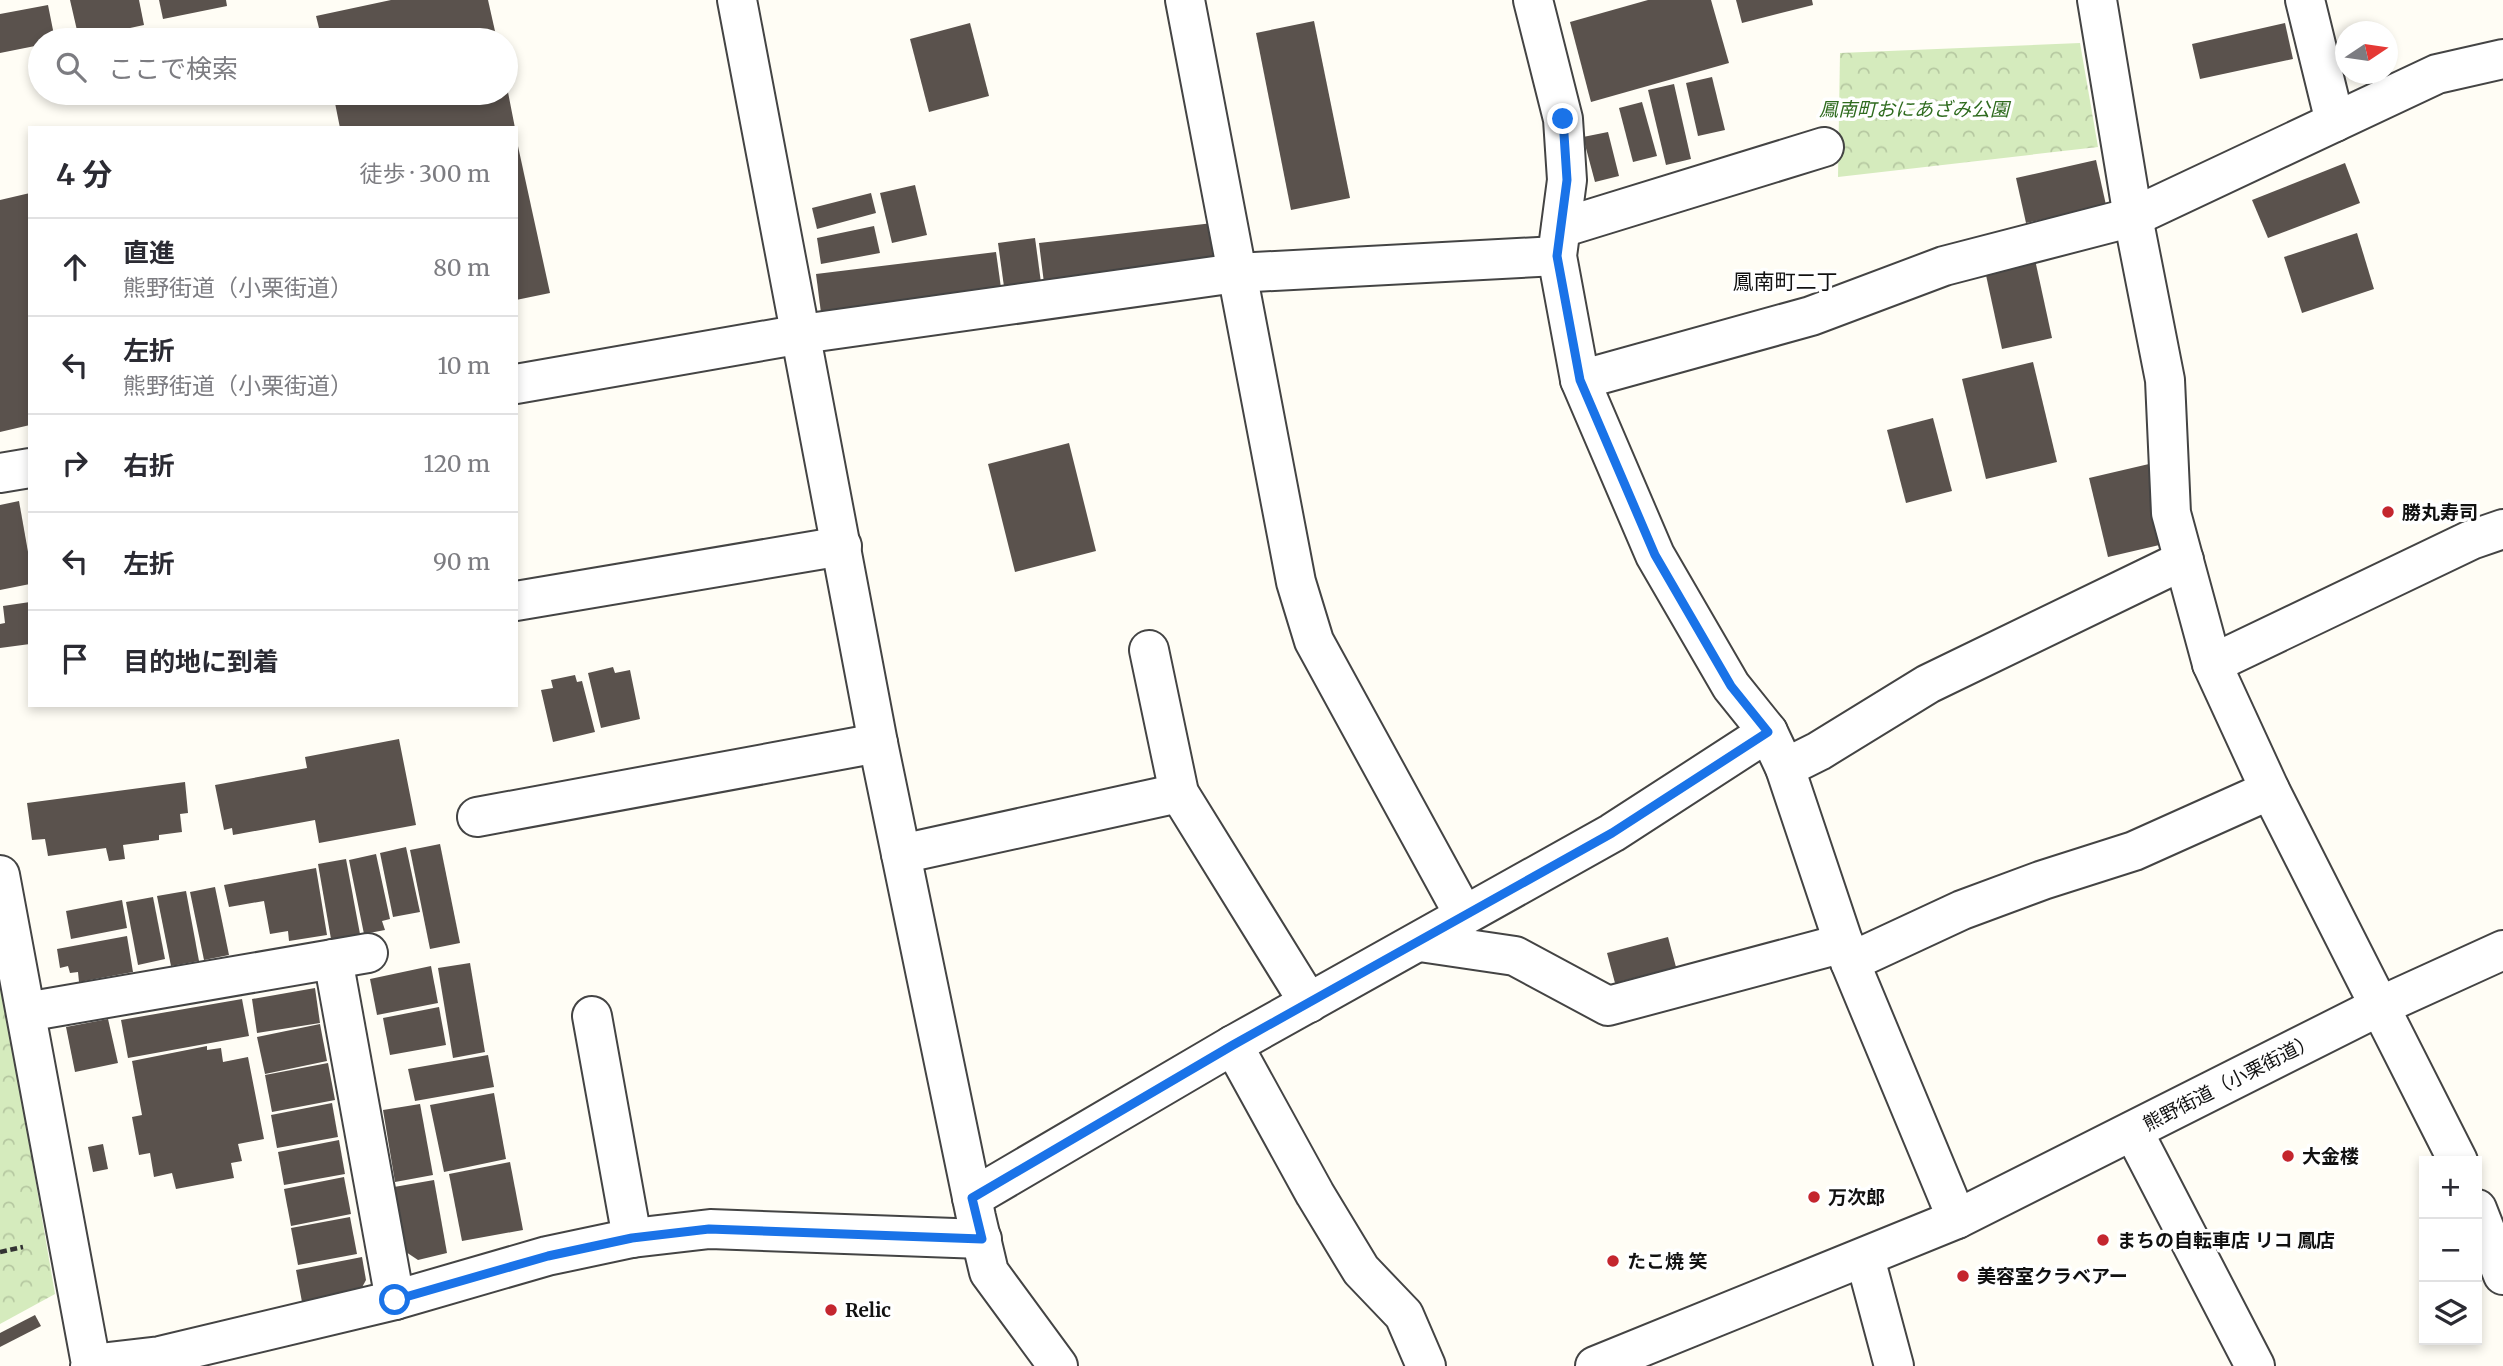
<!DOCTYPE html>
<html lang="ja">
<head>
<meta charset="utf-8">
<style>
  :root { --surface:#fff; --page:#f7f7f7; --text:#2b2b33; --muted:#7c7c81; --line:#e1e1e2 }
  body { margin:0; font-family:Merriweather,"Noto Sans JP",serif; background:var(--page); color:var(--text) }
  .controls { position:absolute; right:21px; bottom:21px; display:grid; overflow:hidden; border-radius:0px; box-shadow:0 4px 10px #0003 }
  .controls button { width:63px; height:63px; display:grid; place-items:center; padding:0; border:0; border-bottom:2px solid var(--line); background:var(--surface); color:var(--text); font:35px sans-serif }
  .compass { position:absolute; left:2335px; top:21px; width:63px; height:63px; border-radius:50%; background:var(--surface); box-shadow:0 4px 10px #0003; rotate:77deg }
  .stop { position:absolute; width:21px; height:21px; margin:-16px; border:5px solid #1a73e8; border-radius:50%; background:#fff }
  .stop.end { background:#1a73e8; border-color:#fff; box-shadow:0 2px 7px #0008 }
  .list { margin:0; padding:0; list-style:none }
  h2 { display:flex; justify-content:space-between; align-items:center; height:91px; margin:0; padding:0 28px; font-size:30px }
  h2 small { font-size:23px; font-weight:400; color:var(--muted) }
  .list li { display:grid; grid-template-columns:46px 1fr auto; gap:21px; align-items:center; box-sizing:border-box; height:98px; padding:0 28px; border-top:2px solid var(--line) }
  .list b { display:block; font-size:26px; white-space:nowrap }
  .list p { margin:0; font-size:23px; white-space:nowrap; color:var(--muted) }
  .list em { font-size:23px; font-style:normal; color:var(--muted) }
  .icon { flex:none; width:38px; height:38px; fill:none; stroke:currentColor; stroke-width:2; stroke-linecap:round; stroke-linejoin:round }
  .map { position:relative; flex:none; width:2503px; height:1366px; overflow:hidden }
  .search { position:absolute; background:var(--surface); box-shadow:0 4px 10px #0003; left:28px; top:28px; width:490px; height:77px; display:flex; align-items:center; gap:18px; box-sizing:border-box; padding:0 24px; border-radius:38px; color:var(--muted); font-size:26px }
  .panel { position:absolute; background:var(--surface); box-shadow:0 4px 10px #0003; left:28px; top:126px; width:490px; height:581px; border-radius:0px }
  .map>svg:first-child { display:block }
</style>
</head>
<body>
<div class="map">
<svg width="2503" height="1366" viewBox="0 0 2503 1366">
  <defs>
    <pattern id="park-crowns" width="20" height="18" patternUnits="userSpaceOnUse" patternTransform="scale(1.75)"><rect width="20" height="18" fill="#d5ebbd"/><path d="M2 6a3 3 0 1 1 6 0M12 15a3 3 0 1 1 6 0" fill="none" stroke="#b6c8a1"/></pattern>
  </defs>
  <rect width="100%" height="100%" fill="#fffdf5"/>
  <g fill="url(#park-crowns)">
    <path d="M 2080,43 L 2098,147 L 1838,177 L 1840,53 Z"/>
    <path d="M 0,973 L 55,1294 L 0,1324 Z"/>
  </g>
  <g fill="#5a524d">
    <path d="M 70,0 L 139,0 L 144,25 L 79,39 Z"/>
    <path d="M 159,0 L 226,0 L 227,6 L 163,19 Z"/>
    <path d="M 391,0 L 488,0 L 497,40 L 322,40 L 316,16 Z"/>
    <path d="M 1648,0 L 1711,0 L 1729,63 L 1591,102 L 1570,22 Z"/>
    <path d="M 1736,0 L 1812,0 L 1813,5 L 1742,23 Z"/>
    <path d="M 48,5 L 55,40 L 40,40 L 40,45 L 0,53 L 0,14 Z"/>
    <path d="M 1314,21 L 1350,198 L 1291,210 L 1256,33 Z"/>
    <path d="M 970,23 L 989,96 L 929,112 L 910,39 Z"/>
    <path d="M 2285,23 L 2293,59 L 2200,79 L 2192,44 Z"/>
    <path d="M 1712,77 L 1725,130 L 1698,136 L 1686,83 Z"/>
    <path d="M 1674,84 L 1691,159 L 1666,165 L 1648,90 Z"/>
    <path d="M 507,87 L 515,128 L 340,128 L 333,93 L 506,93 Z"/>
    <path d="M 1642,102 L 1657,156 L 1633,162 L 1619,108 Z"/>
    <path d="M 1608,132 L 1619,176 L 1595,182 L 1583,137 Z"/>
    <path d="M 516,137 L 550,293 L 516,300 Z"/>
    <path d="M 2096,160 L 2106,205 L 2026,223 L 2016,178 Z"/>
    <path d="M 2345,163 L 2360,203 L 2268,238 L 2252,200 Z"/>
    <path d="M 915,185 L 927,235 L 892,243 L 880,193 Z"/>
    <path d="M 30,193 L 30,425 L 0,432 L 0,200 Z"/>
    <path d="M 871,193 L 876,213 L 817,229 L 812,208 Z"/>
    <path d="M 1213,223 L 1217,254 L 1213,254 L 1214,266 L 1045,291 L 1039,243 Z"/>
    <path d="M 874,226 L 880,253 L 821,264 L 817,238 Z"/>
    <path d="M 2357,233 L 2374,289 L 2302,313 L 2284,257 Z"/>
    <path d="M 1035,238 L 1042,290 L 1005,294 L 998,243 Z"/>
    <path d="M 996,252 L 1002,295 L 821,313 L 816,274 Z"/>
    <path d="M 2034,255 L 2052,338 L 2002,349 L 1984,266 Z"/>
    <path d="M 2033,362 L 2057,462 L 1986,479 L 1962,379 Z"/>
    <path d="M 1933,418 L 1952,491 L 1906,503 L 1887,430 Z"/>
    <path d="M 1069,443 L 1096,551 L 1015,572 L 988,464 Z"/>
    <path d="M 2149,464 L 2168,543 L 2108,557 L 2089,478 Z"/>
    <path d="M 19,501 L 30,563 L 30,584 L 0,590 L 0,505 Z"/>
    <path d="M 30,602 L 30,644 L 0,648 L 0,624 L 5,623 L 3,606 Z"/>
    <path d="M 613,667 L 615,673 L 630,670 L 640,719 L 601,728 L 588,673 Z"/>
    <path d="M 575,675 L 577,682 L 582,681 L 595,732 L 553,742 L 541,690 L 553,688 L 551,680 Z"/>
    <path d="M 399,739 L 416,825 L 319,843 L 315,820 L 233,835 L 232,828 L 224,830 L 215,785 L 307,768 L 305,757 Z"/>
    <path d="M 185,782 L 188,813 L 180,814 L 182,832 L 159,835 L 159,840 L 123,845 L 125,859 L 109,861 L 106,848 L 48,856 L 45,839 L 32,840 L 27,803 Z"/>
    <path d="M 440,844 L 460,943 L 430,949 L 410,850 Z"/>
    <path d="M 406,847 L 420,912 L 393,917 L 380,853 Z"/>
    <path d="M 376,854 L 390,919 L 382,921 L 385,930 L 364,934 L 349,860 Z"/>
    <path d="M 346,859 L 360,934 L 331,939 L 318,864 Z"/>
    <path d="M 316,868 L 327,935 L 289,941 L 288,931 L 270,934 L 264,901 L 229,907 L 224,885 Z"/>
    <path d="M 215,887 L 229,955 L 204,960 L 190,892 Z"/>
    <path d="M 186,891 L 199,961 L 171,966 L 157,896 Z"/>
    <path d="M 153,897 L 165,959 L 138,965 L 126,902 Z"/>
    <path d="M 122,900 L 127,928 L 71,939 L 66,911 Z"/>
    <path d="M 127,936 L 133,972 L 79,982 L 78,972 L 70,973 L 68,966 L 60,968 L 57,949 Z"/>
    <path d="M 1668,937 L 1676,967 L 1615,983 L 1607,953 Z"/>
    <path d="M 470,963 L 485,1052 L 453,1058 L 438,968 Z"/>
    <path d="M 431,966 L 438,1003 L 377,1015 L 370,979 Z"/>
    <path d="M 315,988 L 320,1023 L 257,1033 L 252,999 Z"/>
    <path d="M 242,999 L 249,1036 L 128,1058 L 121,1020 Z"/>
    <path d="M 439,1007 L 446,1045 L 390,1055 L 383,1018 Z"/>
    <path d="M 108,1019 L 118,1063 L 75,1072 L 66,1027 Z"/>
    <path d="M 320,1024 L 327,1061 L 265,1074 L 257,1037 Z"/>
    <path d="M 207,1046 L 207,1050 L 221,1048 L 223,1062 L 248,1057 L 264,1139 L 238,1144 L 242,1161 L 231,1163 L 234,1178 L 176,1189 L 172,1173 L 154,1177 L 150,1153 L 139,1155 L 132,1117 L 142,1115 L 132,1061 Z"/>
    <path d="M 488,1055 L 494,1087 L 415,1101 L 408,1069 Z"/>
    <path d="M 328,1063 L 335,1100 L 272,1112 L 265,1075 Z"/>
    <path d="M 494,1093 L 506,1159 L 444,1172 L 430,1105 Z"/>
    <path d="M 332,1103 L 338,1137 L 277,1148 L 271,1115 Z"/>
    <path d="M 420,1104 L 433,1175 L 395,1182 L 383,1110 Z"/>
    <path d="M 339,1140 L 345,1174 L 284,1185 L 278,1152 Z"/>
    <path d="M 103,1144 L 108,1169 L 93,1172 L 88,1147 Z"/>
    <path d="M 510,1162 L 523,1230 L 462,1241 L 449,1174 Z"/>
    <path d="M 344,1177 L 351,1214 L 291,1226 L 284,1189 Z"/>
    <path d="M 434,1180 L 447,1253 L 418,1260 L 406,1252 L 394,1187 Z"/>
    <path d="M 350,1217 L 357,1254 L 298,1265 L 291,1228 Z"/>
    <path d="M 362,1257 L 366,1280 L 360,1291 L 302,1302 L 296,1270 Z"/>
    <path d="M 35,1315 L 41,1326 L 0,1347 L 0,1333 Z"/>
  </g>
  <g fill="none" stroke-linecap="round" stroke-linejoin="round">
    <defs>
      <g id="minor">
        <path d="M 737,0 L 878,743 L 976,1217 L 989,1272 L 1058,1366"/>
        <path d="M 1185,0 L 1296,582 L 1314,641 L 1464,915"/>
        <path d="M 1533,0 L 1563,119 L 1567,180 L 1557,256 L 1580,380 L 1655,555 L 1731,686 L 1768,732 L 1785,768 L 1850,962 L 1957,1219"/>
        <path d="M 2097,0 L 2133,217 L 2165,380 L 2171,513 L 2212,664 L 2270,790 L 2458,1161"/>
        <path d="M 2305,0 L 2335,122"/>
        <path d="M 1561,228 L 1824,147"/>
        <path d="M 1580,380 L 1811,316 L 1944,266 L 2133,217 L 2437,74 L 2503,59"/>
        <path d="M 516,384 L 802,334 L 1236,273 L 1557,256"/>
        <path d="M 0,473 L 30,468"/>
        <path d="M 516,601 L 842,546"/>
        <path d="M 1149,650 L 1179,793 L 1309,1003"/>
        <path d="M 2212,664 L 2471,540 L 2503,529"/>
        <path d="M 1785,768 L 1819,751 L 1928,684 L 2184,560"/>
        <path d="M 477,817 L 878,743"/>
        <path d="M 901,854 L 1179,793"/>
        <path d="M 0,875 L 91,1364 L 90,1366"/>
        <path d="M 1420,942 L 1515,956 L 1608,1006 L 1844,943"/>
        <path d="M 333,959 L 395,1300"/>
        <path d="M 1850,962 L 1962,910 L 2043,880 L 2134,851 L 2270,790"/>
        <path d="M 26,1012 L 368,953"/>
        <path d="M 592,1016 L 632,1238"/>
        <path d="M 1233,1045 L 1315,1194 L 1361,1270 L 1404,1315 L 1426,1366"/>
        <path d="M 2133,1131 L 2255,1366"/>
        <path d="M 972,1198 L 1233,1045 L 1612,833 L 1768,732"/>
        <path d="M 2477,1209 L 2503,1275"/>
        <path d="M 1865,1258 L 1894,1366"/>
        <path d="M 91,1364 L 160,1356 L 395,1300 L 547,1256 L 632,1238 L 710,1229 L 982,1239"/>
        <path d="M 1595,1366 L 1957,1219 L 2380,1006 L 2503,950"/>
      </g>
    </defs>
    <use href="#minor" stroke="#444" stroke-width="42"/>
    <path stroke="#333" stroke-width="4.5" stroke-dasharray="7 3.5" stroke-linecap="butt" d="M 0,1252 L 23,1247"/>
    <use href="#minor" stroke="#fff" stroke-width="38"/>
  </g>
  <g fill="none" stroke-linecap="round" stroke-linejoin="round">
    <path stroke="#1a73e8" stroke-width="9" d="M 395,1300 L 548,1256 L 632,1238 L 709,1229 L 982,1239 L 972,1198 L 1233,1045 L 1612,833 L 1768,732 L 1731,686 L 1655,555 L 1580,380 L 1557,256 L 1567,180 L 1563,119"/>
  </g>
  <g fill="#c4262e" stroke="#fff" stroke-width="2.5">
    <circle cx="2388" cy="512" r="7"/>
    <circle cx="2288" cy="1156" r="7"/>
    <circle cx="1814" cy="1197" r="7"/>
    <circle cx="2103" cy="1240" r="7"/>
    <circle cx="1613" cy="1261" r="7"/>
    <circle cx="1963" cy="1276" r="7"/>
    <circle cx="831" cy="1310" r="7"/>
  </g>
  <g text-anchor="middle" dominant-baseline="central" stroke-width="7" stroke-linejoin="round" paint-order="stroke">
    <g font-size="19" font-style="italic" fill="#2f6b1f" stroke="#fff">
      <text x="1914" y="109">鳳南町おにあざみ公園</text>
    </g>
    <g font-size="19" font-weight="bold" fill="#111" stroke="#fff" text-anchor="start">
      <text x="2402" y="512">勝丸寿司</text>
      <text x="2302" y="1156">大金楼</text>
      <text x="1828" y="1197">万次郎</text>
      <text x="2117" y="1240">まちの自転車店 リコ 鳳店</text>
      <text x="1627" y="1261">たこ焼 笑</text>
      <text x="1977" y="1276">美容室クラベアー</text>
      <text x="845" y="1310">Relic</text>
    </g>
    <g font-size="19" fill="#111" stroke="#fff">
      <text transform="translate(2229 1082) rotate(-27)">熊野街道（小栗街道）</text>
    </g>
    <g font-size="21" fill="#111" stroke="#fff">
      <text x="1785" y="281">鳳南町二丁</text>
    </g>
  </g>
</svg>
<div class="controls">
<button>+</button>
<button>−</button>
<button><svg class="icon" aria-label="layers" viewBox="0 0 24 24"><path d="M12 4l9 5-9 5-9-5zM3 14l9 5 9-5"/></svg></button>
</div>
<svg class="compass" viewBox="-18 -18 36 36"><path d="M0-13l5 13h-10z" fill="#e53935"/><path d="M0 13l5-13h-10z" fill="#7c7c81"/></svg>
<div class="stop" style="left:395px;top:1300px"></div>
<div class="stop end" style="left:1563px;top:119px"></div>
<div class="search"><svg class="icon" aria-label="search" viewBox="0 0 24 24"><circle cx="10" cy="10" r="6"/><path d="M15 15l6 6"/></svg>ここで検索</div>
<section class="panel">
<h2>4 分<small>徒歩 · 300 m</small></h2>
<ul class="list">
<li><svg class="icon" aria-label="ahead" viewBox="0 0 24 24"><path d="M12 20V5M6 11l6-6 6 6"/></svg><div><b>直進</b><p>熊野街道（小栗街道）</p></div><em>80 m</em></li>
<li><svg class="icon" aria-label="left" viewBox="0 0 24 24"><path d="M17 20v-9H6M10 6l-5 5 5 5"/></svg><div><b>左折</b><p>熊野街道（小栗街道）</p></div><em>10 m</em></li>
<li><svg class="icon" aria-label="right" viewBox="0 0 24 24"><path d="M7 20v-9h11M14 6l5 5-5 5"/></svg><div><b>右折</b></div><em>120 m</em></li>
<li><svg class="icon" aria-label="left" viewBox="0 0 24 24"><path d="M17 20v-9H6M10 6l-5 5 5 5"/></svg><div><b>左折</b></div><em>90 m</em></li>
<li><svg class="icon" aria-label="arrive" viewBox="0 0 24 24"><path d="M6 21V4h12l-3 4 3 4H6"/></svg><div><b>目的地に到着</b></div></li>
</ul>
</section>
</div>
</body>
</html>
